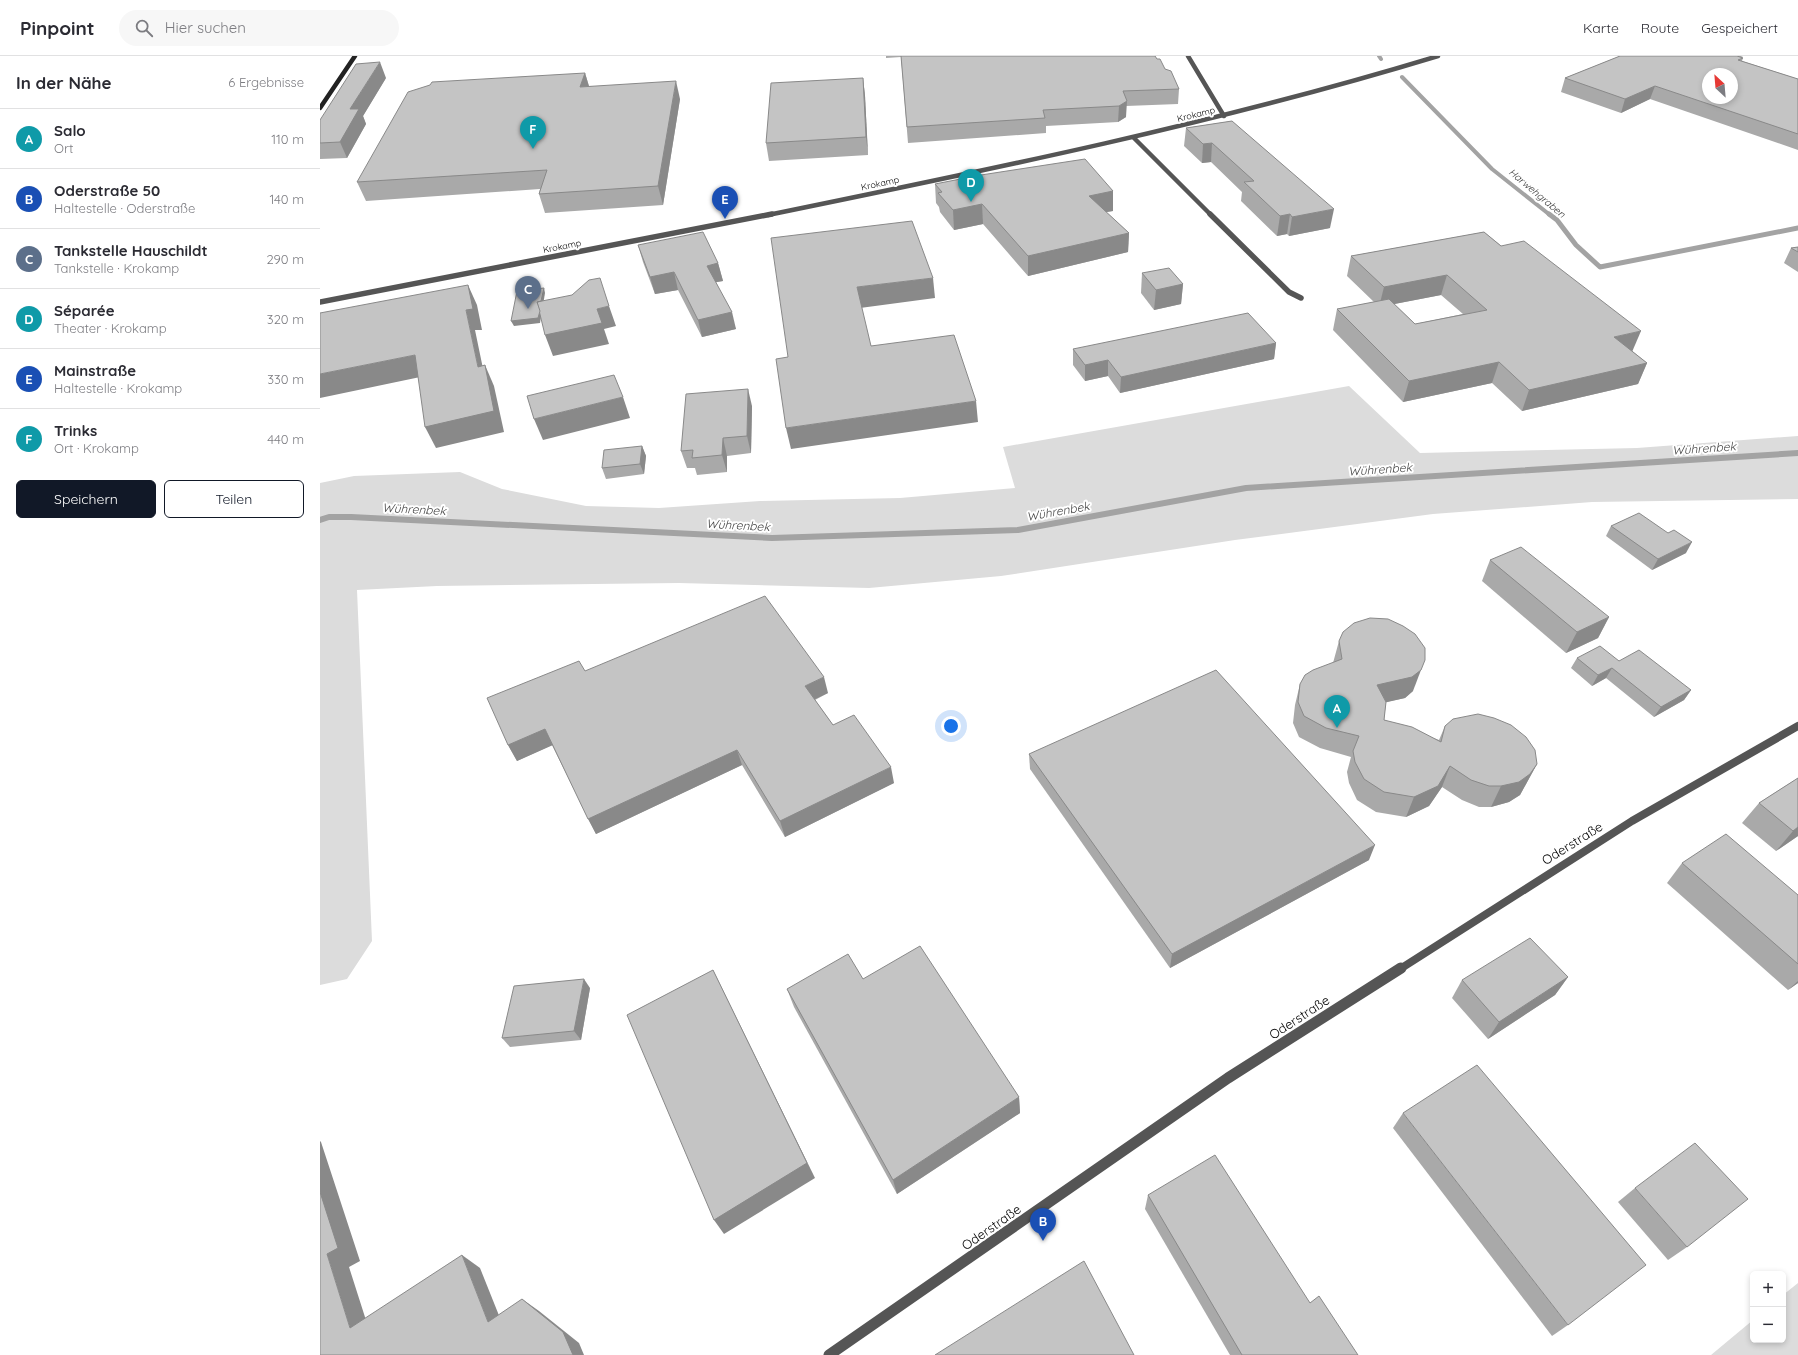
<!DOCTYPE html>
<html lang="de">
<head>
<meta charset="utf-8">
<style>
  :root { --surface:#fff; --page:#f7f7f7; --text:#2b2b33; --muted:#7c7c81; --line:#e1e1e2; --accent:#111827 }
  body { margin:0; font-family:Quicksand,sans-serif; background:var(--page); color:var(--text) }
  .controls { position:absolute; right:12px; bottom:12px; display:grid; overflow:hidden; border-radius:6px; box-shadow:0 2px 6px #0003 }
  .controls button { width:36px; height:36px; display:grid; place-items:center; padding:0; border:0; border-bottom:1px solid var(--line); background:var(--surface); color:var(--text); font:20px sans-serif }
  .compass { position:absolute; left:1382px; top:12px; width:36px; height:36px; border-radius:50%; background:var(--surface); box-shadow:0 2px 6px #0003; rotate:334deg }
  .you { position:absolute; left:631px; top:670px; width:14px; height:14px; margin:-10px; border:3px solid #fff; border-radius:50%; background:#1a73e8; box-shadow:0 0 0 6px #1a73e833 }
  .badge { display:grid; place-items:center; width:26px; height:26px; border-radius:50%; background:var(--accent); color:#fff; font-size:13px; font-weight:700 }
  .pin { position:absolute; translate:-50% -33px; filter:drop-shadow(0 1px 2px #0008) }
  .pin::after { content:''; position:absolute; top:21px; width:14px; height:12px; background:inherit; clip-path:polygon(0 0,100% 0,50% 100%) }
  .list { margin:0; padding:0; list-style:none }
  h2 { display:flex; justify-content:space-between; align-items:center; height:52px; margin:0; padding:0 16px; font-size:17px }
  h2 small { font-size:13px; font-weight:400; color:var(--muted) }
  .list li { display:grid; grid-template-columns:26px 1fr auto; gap:12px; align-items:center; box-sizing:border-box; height:60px; padding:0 16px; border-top:1px solid var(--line) }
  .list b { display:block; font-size:15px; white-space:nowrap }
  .list p { margin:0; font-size:13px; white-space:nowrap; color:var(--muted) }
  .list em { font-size:13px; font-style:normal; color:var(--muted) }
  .actions { display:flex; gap:8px; padding:12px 16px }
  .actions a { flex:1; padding:9px 0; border:1px solid var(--accent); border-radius:6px; text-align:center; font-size:14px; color:var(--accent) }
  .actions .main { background:var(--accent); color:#fff }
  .icon { flex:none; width:22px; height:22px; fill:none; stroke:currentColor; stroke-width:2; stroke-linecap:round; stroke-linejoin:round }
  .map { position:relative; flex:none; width:1478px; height:1299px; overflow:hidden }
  header { display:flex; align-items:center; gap:24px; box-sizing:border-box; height:56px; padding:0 20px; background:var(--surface); border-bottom:1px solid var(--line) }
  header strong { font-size:19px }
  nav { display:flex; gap:22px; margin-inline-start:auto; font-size:14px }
  .search { width:280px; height:36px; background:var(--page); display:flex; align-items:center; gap:10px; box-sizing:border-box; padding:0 14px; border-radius:22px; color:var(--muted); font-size:15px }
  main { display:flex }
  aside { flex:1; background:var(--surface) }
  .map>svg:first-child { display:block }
</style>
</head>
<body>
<header>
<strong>Pinpoint</strong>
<div class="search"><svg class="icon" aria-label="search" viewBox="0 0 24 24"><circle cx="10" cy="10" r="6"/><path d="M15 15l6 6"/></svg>Hier suchen</div>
<nav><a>Karte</a><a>Route</a><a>Gespeichert</a></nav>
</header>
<main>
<aside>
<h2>In der Nähe<small>6 Ergebnisse</small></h2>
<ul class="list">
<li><span class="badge" style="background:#0f9aa8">A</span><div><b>Salo</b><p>Ort</p></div><em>110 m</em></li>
<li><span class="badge" style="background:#1a4fb4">B</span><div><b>Oderstraße 50</b><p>Haltestelle · Oderstraße</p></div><em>140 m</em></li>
<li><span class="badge" style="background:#5c6f8a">C</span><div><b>Tankstelle Hauschildt</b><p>Tankstelle · Krokamp</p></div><em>290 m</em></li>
<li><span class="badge" style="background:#0f9aa8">D</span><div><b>Séparée</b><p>Theater · Krokamp</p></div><em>320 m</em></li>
<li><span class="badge" style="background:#1a4fb4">E</span><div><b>Mainstraße</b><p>Haltestelle · Krokamp</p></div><em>330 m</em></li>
<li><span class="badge" style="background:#0f9aa8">F</span><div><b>Trinks</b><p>Ort · Krokamp</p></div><em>440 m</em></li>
</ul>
<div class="actions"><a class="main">Speichern</a><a>Teilen</a></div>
</aside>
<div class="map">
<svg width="1478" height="1299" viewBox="0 0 1478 1299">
  <rect width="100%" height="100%" fill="#fff"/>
  <g fill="#dcdcdc">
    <path d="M 1029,330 L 1100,397 L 1317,392 L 1478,380 L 1478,443 L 1272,446 L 1113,458 L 915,484 L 681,520 L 549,532 L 359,527 L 117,530 L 37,534 L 52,885 L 27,923 L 0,929 L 0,427 L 34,420 L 140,416 L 182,433 L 266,450 L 339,452 L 440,445 L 580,442 L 695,432 L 683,391 Z"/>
    <path d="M 1478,1227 L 1478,1299 L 1391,1299 L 1433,1264 L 1433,1284 L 1463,1284 L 1463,1239 Z"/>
  </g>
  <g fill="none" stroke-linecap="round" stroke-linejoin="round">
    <g stroke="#a3a3a3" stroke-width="4">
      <path d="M 1059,0 L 1061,3"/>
      <path d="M 1082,21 L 1172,113 L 1230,159"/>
    </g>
    <path stroke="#a3a3a3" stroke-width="5" d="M 1229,158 L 1237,164 L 1256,189 L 1280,211 L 1478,172"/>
    <path stroke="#a3a3a3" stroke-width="6" d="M 0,464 L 9,461 L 31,461 L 452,482 L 698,474 L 926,432 L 1478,397"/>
    <g stroke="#555" stroke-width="4.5">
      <path d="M 868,0 L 904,60"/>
      <path d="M 814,82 L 891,159"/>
      <path d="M 448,159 C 673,113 898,67 1118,0"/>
    </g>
    <g stroke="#555" stroke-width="5.5">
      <path d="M 890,158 L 969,236 L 981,242"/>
      <path d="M 0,246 L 452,158"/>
    </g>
    <path stroke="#555" stroke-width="8" d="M 1080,913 L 1312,765 L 1478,670"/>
    <path stroke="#555" stroke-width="11" d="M 509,1299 L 908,1022 L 1081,912"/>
    <path stroke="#222" stroke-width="4.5" d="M 0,52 L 35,0"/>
  </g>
  <g fill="#a9a9a9" fill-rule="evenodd">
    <path d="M 566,0 L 835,0 L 837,3 L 859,33 L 858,48 L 806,50 L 806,61 L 798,66 L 726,70 L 726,77 L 588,87 L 581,1 L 566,2 Z"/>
    <path d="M 1300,0 L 1423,0 L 1421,1 L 1423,2 L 1422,5 L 1478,23 L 1478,94 L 1330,43 L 1301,57 L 1241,36 L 1245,22 Z"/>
    <path d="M 265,17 L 269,30 L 360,43 L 343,149 L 225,157 L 219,138 L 220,133 L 46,145 L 37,126 Z"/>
    <path d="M 66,22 L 43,60 L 46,68 L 27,102 L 0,103 L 0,64 Z"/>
    <path d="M 543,22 L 545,40 L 548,99 L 449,105 L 446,87 Z"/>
    <path d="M 912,65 L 1010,172 L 969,180 L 967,178 L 957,180 L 921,145 L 922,136 L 891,106 L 882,107 L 864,90 L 866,72 Z"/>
    <path d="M 615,128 L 793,135 L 793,155 L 786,156 L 809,177 L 808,196 L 708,220 L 663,168 L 634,174 L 620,156 L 619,151 L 616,147 Z"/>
    <path d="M 1164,176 L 1327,307 L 1318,328 L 1202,355 L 1172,327 L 1083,346 L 1013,274 L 1017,253 L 1054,246 L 1027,220 L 1031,200 ZM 1121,239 L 1143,258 L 1095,268 L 1074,248 Z"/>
    <path d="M 318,189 L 398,207 L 403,225 L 396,226 L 416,273 L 382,281 L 358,234 L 335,238 L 323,206 Z"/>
    <path d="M 1478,191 L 1478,216 L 1464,207 L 1471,192 Z"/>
    <path d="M 822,217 L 863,228 L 861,248 L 834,254 L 821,237 Z"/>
    <path d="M 956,287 L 954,303 L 800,337 L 788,320 L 765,325 L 753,309 L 753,293 Z"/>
    <path d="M 432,350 L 431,397 L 407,400 L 407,416 L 377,419 L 375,412 L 367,412 L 361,395 Z"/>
    <path d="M 322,390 L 326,400 L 324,418 L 286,423 L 282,412 Z"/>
    <path d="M 1291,470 L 1366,497 L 1332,514 L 1286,480 Z"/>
    <path d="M 1170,504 L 1289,561 L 1278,582 L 1246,597 L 1162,525 Z"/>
    <path d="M 1019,585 L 1093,635 L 1085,642 L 1066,646 L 1064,664 L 1119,684 L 1125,670 L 1217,708 L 1200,739 L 1189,746 L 1171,751 L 1159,751 L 1142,744 L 1122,731 L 1109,750 L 1086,761 L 1056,756 L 1037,744 L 1029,727 L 1027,716 L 1031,701 L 1000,692 L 979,681 L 973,667 L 975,649 L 980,628 L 1013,607 Z"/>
    <path d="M 1257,602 L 1299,605 L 1371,634 L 1364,644 L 1334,661 L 1286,622 L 1272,630 L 1251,612 Z"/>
    <path d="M 265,615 L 508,637 L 495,644 L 513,669 L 574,727 L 465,781 L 422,709 L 276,778 L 232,689 L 197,705 L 188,689 Z"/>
    <path d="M 709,698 L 1049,804 L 850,912 L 710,713 Z"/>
    <path d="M 1478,722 L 1478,780 L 1456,795 L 1422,767 L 1439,747 Z"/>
    <path d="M 1362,807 L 1478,839 L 1478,927 L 1468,934 L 1347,827 Z"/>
    <path d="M 1248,921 L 1235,939 L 1168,983 L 1132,942 L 1142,924 Z"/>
    <path d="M 543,923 L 699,1041 L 700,1057 L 577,1138 L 474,951 L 467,933 Z"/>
    <path d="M 270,932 L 261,984 L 190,991 L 182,982 Z"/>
    <path d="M 1083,1057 L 1248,1269 L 1232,1280 L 1073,1072 Z"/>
    <path d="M 1315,1132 L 1367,1191 L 1348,1204 L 1298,1146 Z"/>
    <path d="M 828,1139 L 990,1247 L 1038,1299 L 910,1299 L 825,1153 Z"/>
  </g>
  <g fill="#898989">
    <path d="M 60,6 L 66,22 L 43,60 L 46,68 L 27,102 L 20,86 L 30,53 Z"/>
    <path d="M 265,17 L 270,34 L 260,31 Z"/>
    <path d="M 543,22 L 545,40 L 548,99 L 546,81 Z"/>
    <path d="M 356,25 L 360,43 L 343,149 L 338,130 Z"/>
    <path d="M 1335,30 L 1330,43 L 1301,57 L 1305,43 Z"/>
    <path d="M 807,45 L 806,61 L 798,66 L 799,50 Z"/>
    <path d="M 892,87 L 891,106 L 882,107 L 883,88 Z"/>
    <path d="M 793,135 L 793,155 L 768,159 L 769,140 Z"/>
    <path d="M 662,148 L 663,168 L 634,174 L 633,154 Z"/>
    <path d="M 1014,153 L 1010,172 L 969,180 L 972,161 Z"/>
    <path d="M 970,158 L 967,178 L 957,180 L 960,160 Z"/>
    <path d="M 809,177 L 808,196 L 708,220 L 708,200 Z"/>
    <path d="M 398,207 L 403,225 L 391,227 L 387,210 Z"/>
    <path d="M 354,216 L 358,234 L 335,238 L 330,221 Z"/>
    <path d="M 1127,219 L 1121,239 L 1059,251 L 1064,231 Z"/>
    <path d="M 613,222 L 615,242 L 540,252 L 537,231 Z"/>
    <path d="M 863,228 L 861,248 L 834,254 L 836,234 Z"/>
    <path d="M 148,229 L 157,249 L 162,274 L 155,274 L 167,332 L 158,311 L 146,254 Z"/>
    <path d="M 224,232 L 225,237 L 220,267 L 194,270 L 191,265 Z"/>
    <path d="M 289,250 L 296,270 L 284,273 L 289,288 L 233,300 L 225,279 L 277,253 Z"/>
    <path d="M 412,256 L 416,273 L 382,281 L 378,264 Z"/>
    <path d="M 1321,275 L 1312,296 L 1294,281 Z"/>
    <path d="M 956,287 L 954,303 L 800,337 L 801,321 Z"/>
    <path d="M 95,299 L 105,320 L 0,342 L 0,318 Z"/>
    <path d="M 788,304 L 788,320 L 765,325 L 765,309 Z"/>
    <path d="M 1179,306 L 1172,327 L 1083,346 L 1089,325 Z"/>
    <path d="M 1327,307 L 1318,328 L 1202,355 L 1209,334 Z"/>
    <path d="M 165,309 L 174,330 L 184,376 L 116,392 L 105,371 Z"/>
    <path d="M 428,333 L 432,350 L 431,397 L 427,380 Z"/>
    <path d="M 303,341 L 310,362 L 223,384 L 214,363 Z"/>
    <path d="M 656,345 L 658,366 L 471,393 L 466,372 Z"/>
    <path d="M 403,382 L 407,400 L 407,416 L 402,399 Z"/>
    <path d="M 322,390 L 326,400 L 324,418 L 320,408 Z"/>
    <path d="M 1372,486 L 1366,497 L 1332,514 L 1338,503 Z"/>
    <path d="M 1289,561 L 1278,582 L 1246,597 L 1257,576 Z"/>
    <path d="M 1292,612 L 1286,622 L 1272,630 L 1278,619 Z"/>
    <path d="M 1101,614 L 1093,635 L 1085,642 L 1050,650 L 1057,629 Z"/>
    <path d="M 504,621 L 508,637 L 489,646 L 485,630 Z"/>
    <path d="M 1371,634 L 1364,644 L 1334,661 L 1341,651 Z"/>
    <path d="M 225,673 L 233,689 L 197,705 L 188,689 Z"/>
    <path d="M 417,694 L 422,709 L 276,778 L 268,763 Z"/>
    <path d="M 1217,708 L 1200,739 L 1189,746 L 1171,751 L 1181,730 Z"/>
    <path d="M 1130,710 L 1122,731 L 1109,750 L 1086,761 L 1094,741 Z"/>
    <path d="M 571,711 L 574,727 L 465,781 L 460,765 Z"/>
    <path d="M 1478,771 L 1478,780 L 1456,795 L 1473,775 Z"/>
    <path d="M 1055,789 L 1049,804 L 850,912 L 852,898 Z"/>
    <path d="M 393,914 L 495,1122 L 404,1178 L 394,1164 Z"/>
    <path d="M 1248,921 L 1235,939 L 1168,983 L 1179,966 Z"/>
    <path d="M 264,923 L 270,932 L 261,984 L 254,975 Z"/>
    <path d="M 1478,925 L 1478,927 L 1468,934 Z"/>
    <path d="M 699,1041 L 700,1057 L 577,1138 L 573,1124 Z"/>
    <path d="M 0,1085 L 1,1086 L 40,1205 L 29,1211 L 52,1283 L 30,1272 L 7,1198 L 0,1136 Z"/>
    <path d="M 142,1199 L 160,1212 L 186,1277 L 168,1266 Z"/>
    <path d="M 202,1243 L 219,1255 L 259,1287 L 264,1299 L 253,1299 Z"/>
  </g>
  <g fill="#c4c4c4" stroke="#898989" fill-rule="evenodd">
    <path d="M 581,0 L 835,0 L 837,3 L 840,3 L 845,13 L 851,15 L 859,33 L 803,35 L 807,45 L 799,50 L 723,54 L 725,62 L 587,71 Z"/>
    <path d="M 1300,0 L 1417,0 L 1423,2 L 1418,4 L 1478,23 L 1478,78 L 1335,30 L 1305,43 L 1245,22 ZM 1388,18 L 1412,18 L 1412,42 L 1388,42 Z"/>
    <path d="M 60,6 L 30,53 L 39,53 L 20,86 L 0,87 L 0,64 L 36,8 Z"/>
    <path d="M 265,17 L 260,31 L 356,25 L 338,130 L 219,138 L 227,114 L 37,126 L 88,36 L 110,29 L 112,26 Z"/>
    <path d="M 543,22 L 546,81 L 446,87 L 451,27 Z"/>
    <path d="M 912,65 L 1014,153 L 972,161 L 970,158 L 960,160 L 924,126 L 934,125 L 892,87 L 883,88 L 866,72 Z"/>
    <path d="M 765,103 L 793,135 L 769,140 L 809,177 L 708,200 L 662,148 L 633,154 L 618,137 L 622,136 L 615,128 L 661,119 Z"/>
    <path d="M 592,165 L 613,222 L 537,231 L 551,290 L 634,279 L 656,345 L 466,372 L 456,303 L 468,301 L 451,182 Z"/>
    <path d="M 383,176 L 398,207 L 387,210 L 412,256 L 378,264 L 354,216 L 330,221 L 318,189 Z"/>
    <path d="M 1164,176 L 1181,190 L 1204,185 L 1321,275 L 1294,281 L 1327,307 L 1209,334 L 1179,306 L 1089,325 L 1017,253 L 1069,243 L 1095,268 L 1167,254 L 1127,219 L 1064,231 L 1031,200 Z"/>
    <path d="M 1478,191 L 1478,196 L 1471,192 Z"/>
    <path d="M 849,212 L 863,228 L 836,234 L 822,217 Z"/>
    <path d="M 280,222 L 289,250 L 277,253 L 282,267 L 225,279 L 217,246 L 252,239 L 269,224 Z"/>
    <path d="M 148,229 L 153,253 L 146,254 L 158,311 L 165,309 L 174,355 L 105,371 L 95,299 L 0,318 L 0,257 Z"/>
    <path d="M 224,232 L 221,245 L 217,246 L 220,255 L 218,262 L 191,265 L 197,235 Z"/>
    <path d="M 928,257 L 956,287 L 801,321 L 788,304 L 765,309 L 753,293 Z"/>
    <path d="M 294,319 L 303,341 L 214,363 L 207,340 Z"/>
    <path d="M 428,333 L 427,380 L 403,382 L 402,399 L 372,402 L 373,394 L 361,395 L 366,338 Z"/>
    <path d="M 322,390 L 320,408 L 282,412 L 284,394 Z"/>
    <path d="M 1319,457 L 1348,477 L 1354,474 L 1372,486 L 1338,503 L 1291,470 Z"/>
    <path d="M 1201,491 L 1289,561 L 1257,576 L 1170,504 Z"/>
    <path d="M 445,540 L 504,621 L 485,630 L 513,669 L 534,659 L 571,711 L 460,765 L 417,694 L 268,763 L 225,673 L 188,689 L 167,642 L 259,605 L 265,615 Z"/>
    <path d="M 1050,562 L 1068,563 L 1083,570 L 1095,578 L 1105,592 L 1105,604 L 1101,614 L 1092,621 L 1057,629 L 1066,646 L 1064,664 L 1092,671 L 1121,686 L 1125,670 L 1133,663 L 1158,658 L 1174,662 L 1191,669 L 1206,681 L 1215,694 L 1217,708 L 1210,718 L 1199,726 L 1181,730 L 1169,730 L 1151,724 L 1130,710 L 1118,730 L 1094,741 L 1064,736 L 1044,723 L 1035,706 L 1033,695 L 1039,680 L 1006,672 L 984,660 L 978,646 L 980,628 L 985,619 L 993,614 L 1022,603 L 1019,585 L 1023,576 L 1034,567 Z"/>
    <path d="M 1280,590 L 1299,605 L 1319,594 L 1371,634 L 1341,651 L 1292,612 L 1278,619 L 1257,602 Z"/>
    <path d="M 896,614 L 1055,789 L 852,898 L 709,698 Z"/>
    <path d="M 1478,722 L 1478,771 L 1473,775 L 1439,747 Z"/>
    <path d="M 1406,778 L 1478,839 L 1478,908 L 1362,807 Z"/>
    <path d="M 1210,882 L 1248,921 L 1179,966 L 1142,924 Z"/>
    <path d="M 600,890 L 699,1041 L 573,1124 L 467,933 L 528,898 L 543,923 Z"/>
    <path d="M 393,914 L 487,1107 L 394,1164 L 307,959 Z"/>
    <path d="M 264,923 L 254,975 L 182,982 L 194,930 Z"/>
    <path d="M 1157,1009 L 1326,1209 L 1248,1269 L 1083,1057 Z"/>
    <path d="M 1375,1087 L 1428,1143 L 1367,1191 L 1315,1132 Z"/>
    <path d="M 895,1099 L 990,1247 L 999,1240 L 1038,1299 L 922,1299 L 828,1139 Z"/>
    <path d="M 0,1136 L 18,1192 L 7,1198 L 30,1272 L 142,1199 L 168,1266 L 202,1243 L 243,1276 L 253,1299 L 0,1299 Z"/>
    <path d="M 764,1205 L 814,1299 L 615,1299 Z"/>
  </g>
  <g text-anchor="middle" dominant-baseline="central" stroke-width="4" stroke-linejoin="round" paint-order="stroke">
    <g font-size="9" fill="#000" stroke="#fff">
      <text transform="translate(876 58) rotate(-14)">Krokamp</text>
      <text transform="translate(560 127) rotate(-12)">Krokamp</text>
      <text transform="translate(242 190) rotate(-11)">Krokamp</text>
    </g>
    <g font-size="10" font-style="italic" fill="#444" stroke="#fff">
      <text transform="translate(1217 137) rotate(40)">Harwehgraben</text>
    </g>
    <g font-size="12" font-style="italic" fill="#444" stroke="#fff">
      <text transform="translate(1384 392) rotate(-4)">Wührenbek</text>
      <text transform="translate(1060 413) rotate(-4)">Wührenbek</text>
      <text transform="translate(94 453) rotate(3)">Wührenbek</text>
      <text transform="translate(738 455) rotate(-10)">Wührenbek</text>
      <text transform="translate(418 469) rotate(3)">Wührenbek</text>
    </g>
    <g font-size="13" fill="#000" stroke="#fff">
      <text transform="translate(1252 787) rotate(-32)">Oderstraße</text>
      <text transform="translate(979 961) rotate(-33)">Oderstraße</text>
      <text transform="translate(671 1171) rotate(-35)">Oderstraße</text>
    </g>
  </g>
</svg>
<div class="controls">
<button>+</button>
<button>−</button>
</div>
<svg class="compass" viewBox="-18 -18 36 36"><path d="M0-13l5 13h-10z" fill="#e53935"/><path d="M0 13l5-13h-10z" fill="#7c7c81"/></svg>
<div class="you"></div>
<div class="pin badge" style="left:1017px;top:672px;background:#0f9aa8">A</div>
<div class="pin badge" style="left:723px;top:1185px;background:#1a4fb4">B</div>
<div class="pin badge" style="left:208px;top:253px;background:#5c6f8a">C</div>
<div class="pin badge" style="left:651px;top:146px;background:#0f9aa8">D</div>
<div class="pin badge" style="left:405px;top:163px;background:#1a4fb4">E</div>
<div class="pin badge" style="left:213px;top:93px;background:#0f9aa8">F</div>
</div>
</main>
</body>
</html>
